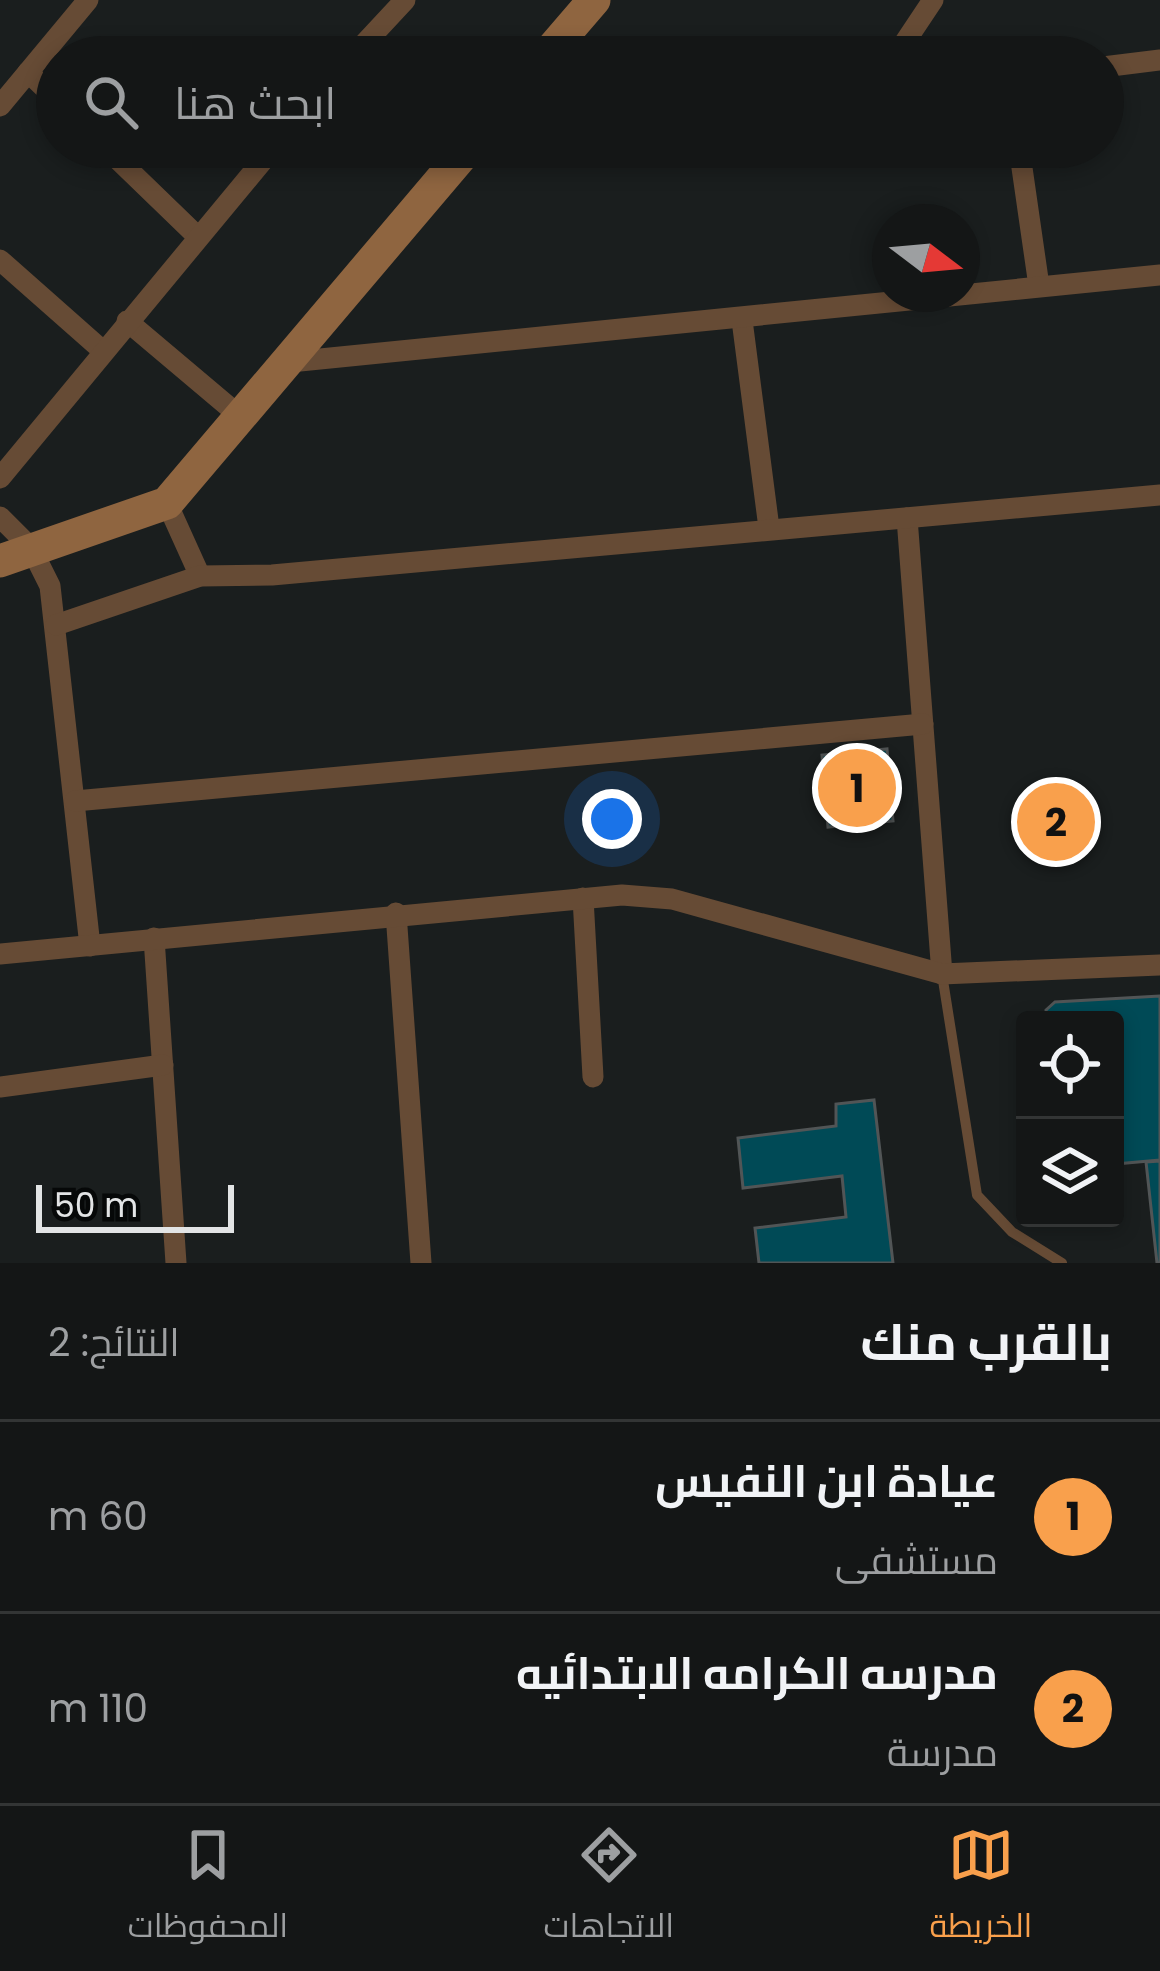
<!DOCTYPE html>
<html lang="ar">
<head>
<meta charset="utf-8">
<style>
  :root { --surface:#141616; --page:#1d1f1f; --text:#f1f3f6; --muted:#9d9fa1; --line:#333535; --accent:#f9a04c }
  body { margin:0; font-family:Poppins,Cairo,sans-serif; background:var(--page); color:var(--text); direction:rtl }
  .controls { position:absolute; right:36px; bottom:36px; display:grid; overflow:hidden; border-radius:12px; box-shadow:0 6px 18px #0003 }
  .controls button { width:108px; height:108px; display:grid; place-items:center; padding:0; border:0; border-bottom:3px solid var(--line); background:var(--surface); color:var(--text); font:60px sans-serif }
  .compass { position:absolute; left:872px; top:204px; width:108px; height:108px; border-radius:50%; background:var(--surface); box-shadow:0 6px 18px #0003; rotate:106deg }
  .scale { position:absolute; left:36px; bottom:30px; width:198px; box-sizing:border-box; padding-left:12px; border:6px solid #e2e4e5; border-top:0; font-size:33px; line-height:42px; white-space:nowrap; color:#e2e4e5; -webkit-text-stroke:9px #060808; paint-order:stroke }
  .you { position:absolute; left:612px; top:819px; width:42px; height:42px; margin:-30px; border:9px solid #fff; border-radius:50%; background:#1a73e8; box-shadow:0 0 0 18px #1a73e833 }
  .badge { display:grid; place-items:center; width:78px; height:78px; border-radius:50%; background:var(--accent); color:#111; font-size:39px; font-weight:700 }
  .pin { position:absolute; translate:-50% -50%; border:6px solid #fff; box-shadow:0 3px 12px #0006 }
  .list { margin:0; padding:0; list-style:none }
  h2 { display:flex; justify-content:space-between; align-items:center; height:156px; margin:0; padding:0 48px; font-size:51px }
  h2 small { font-size:39px; font-weight:400; color:var(--muted) }
  .list li { display:grid; grid-template-columns:78px 1fr auto; gap:36px; align-items:center; box-sizing:border-box; height:192px; padding:0 48px; border-top:3px solid var(--line) }
  .list b { display:block; font-size:45px; white-space:nowrap }
  .list p { margin:0; font-size:39px; white-space:nowrap; color:var(--muted) }
  .list em { font-size:39px; font-style:normal; color:var(--muted) }
  .icon { flex:none; width:66px; height:66px; fill:none; stroke:currentColor; stroke-width:2; stroke-linecap:round; stroke-linejoin:round }
  .map { position:relative; flex:none; width:1160px; height:1263px; overflow:hidden; direction:ltr }
  .search { position:absolute; background:var(--surface); box-shadow:0 6px 18px #0003; left:36px; right:36px; top:36px; height:132px; display:flex; align-items:center; gap:30px; box-sizing:border-box; padding:0 42px; border-radius:66px; color:var(--muted); font-size:45px }
  .sheet { height:540px; background:var(--surface) }
  nav { display:flex; justify-content:space-around; align-items:center; box-sizing:border-box; height:168px; border-top:3px solid var(--line); background:var(--surface); font-size:33px; color:var(--muted) }
  nav a { display:grid; justify-items:center; gap:6px }
  nav .on { color:var(--accent) }
  .map>svg:first-child { display:block }
</style>
</head>
<body>
<div class="map">
<svg width="1160" height="1263" viewBox="0 0 1160 1263">
  <rect width="100%" height="100%" fill="#1a1e1e"/>
  <g fill="#004a56" stroke="#515556" stroke-width="3">
    <path d="M 887,749 L 893,821 L 828,827 L 822,755 Z"/>
    <path d="M 1160,996 L 1160,1160 L 1115,1164 L 1115,1020 L 1047,1020 L 1046,1010 L 1055,1002 Z"/>
    <path d="M 874,1100 L 893,1263 L 759,1263 L 755,1228 L 846,1217 L 842,1176 L 743,1188 L 738,1138 L 836,1126 L 836,1104 Z"/>
    <path d="M 1160,1161 L 1160,1263 L 1157,1263 L 1146,1162 Z"/>
  </g>
  <g fill="none" stroke-linecap="round" stroke-linejoin="round">
    <path stroke="#664b35" stroke-width="10" d="M 942,974 L 977,1195 L 1012,1232 L 1062,1263"/>
    <g stroke="#664b35" stroke-width="21">
      <path d="M 352,57 L 405,0"/>
      <path d="M 895,57 L 933,0"/>
      <path d="M 1103,67 L 1160,60"/>
      <path d="M 28,72 L 57,100"/>
      <path d="M 0,106 L 88,0"/>
      <path d="M 105,147 L 197,236"/>
      <path d="M 1019,147 L 1039,286"/>
      <path d="M 0,260 L 103,351"/>
      <path d="M 742,320 L 769,528"/>
      <path d="M 127,321 L 242,418"/>
      <path d="M 290,362 L 1160,275"/>
      <path d="M 0,478 L 274,147"/>
      <path d="M 167,503 L 200,576"/>
      <path d="M 0,517 L 31,548 L 50,586 L 90,946"/>
      <path d="M 907,518 L 942,974"/>
      <path d="M 56,625 L 200,576 L 272,575 L 1160,495"/>
      <path d="M 75,801 L 923,724"/>
      <path d="M 583,898 L 593,1077"/>
      <path d="M 396,913 L 421,1263"/>
      <path d="M 154,938 L 176,1263"/>
      <path d="M 0,954 L 622,895 L 672,899 L 942,974 L 1160,965"/>
      <path d="M 0,1087 L 163,1065"/>
    </g>
    <g stroke="#8f6540" stroke-width="33">
      <path d="M 545,57 L 594,0"/>
      <path d="M 0,561 L 167,503 L 469,147"/>
    </g>
  </g>
</svg>
<div class="controls">
<button><svg class="icon" aria-label="locate" viewBox="0 0 24 24"><circle cx="12" cy="12" r="6"/><path d="M12 2v4M12 18v4M2 12h4M18 12h4"/></svg></button>
<button><svg class="icon" aria-label="layers" viewBox="0 0 24 24"><path d="M12 4l9 5-9 5-9-5zM3 14l9 5 9-5"/></svg></button>
</div>
<svg class="compass" viewBox="-18 -18 36 36"><path d="M0-13l5 13h-10z" fill="#e53935"/><path d="M0 13l5-13h-10z" fill="#9d9fa1"/></svg>
<div class="scale">50 m</div>
<div class="you"></div>
<div class="pin badge" style="left:857px;top:788px">1</div>
<div class="pin badge" style="left:1056px;top:822px">2</div>
<div class="search"><svg class="icon" aria-label="search" viewBox="0 0 24 24"><circle cx="10" cy="10" r="6"/><path d="M15 15l6 6"/></svg>ابحث هنا</div>
</div>
<section class="sheet">
<h2>بالقرب منك<small>النتائج: 2</small></h2>
<ul class="list">
<li><span class="badge">1</span><div><b>عيادة ابن النفيس</b><p>مستشفى</p></div><em>60 m</em></li>
<li><span class="badge">2</span><div><b>مدرسه الكرامه الابتدائيه</b><p>مدرسة</p></div><em>110 m</em></li>
</ul>
</section>
<nav>
<a class="on"><svg class="icon" aria-label="map" viewBox="0 0 24 24"><path d="M3 6l6-2 6 2 6-2v14l-6 2-6-2-6 2zM9 4v14M15 6v14"/></svg>الخريطة</a>
<a><svg class="icon" aria-label="directions" viewBox="0 0 24 24"><path d="M12 3l9 9-9 9-9-9zM9 14v-3h6M13 9l2 2-2 2"/></svg>الاتجاهات</a>
<a><svg class="icon" aria-label="saved" viewBox="0 0 24 24"><path d="M7 4h10v16l-5-4-5 4z"/></svg>المحفوظات</a>
</nav>
</body>
</html>
